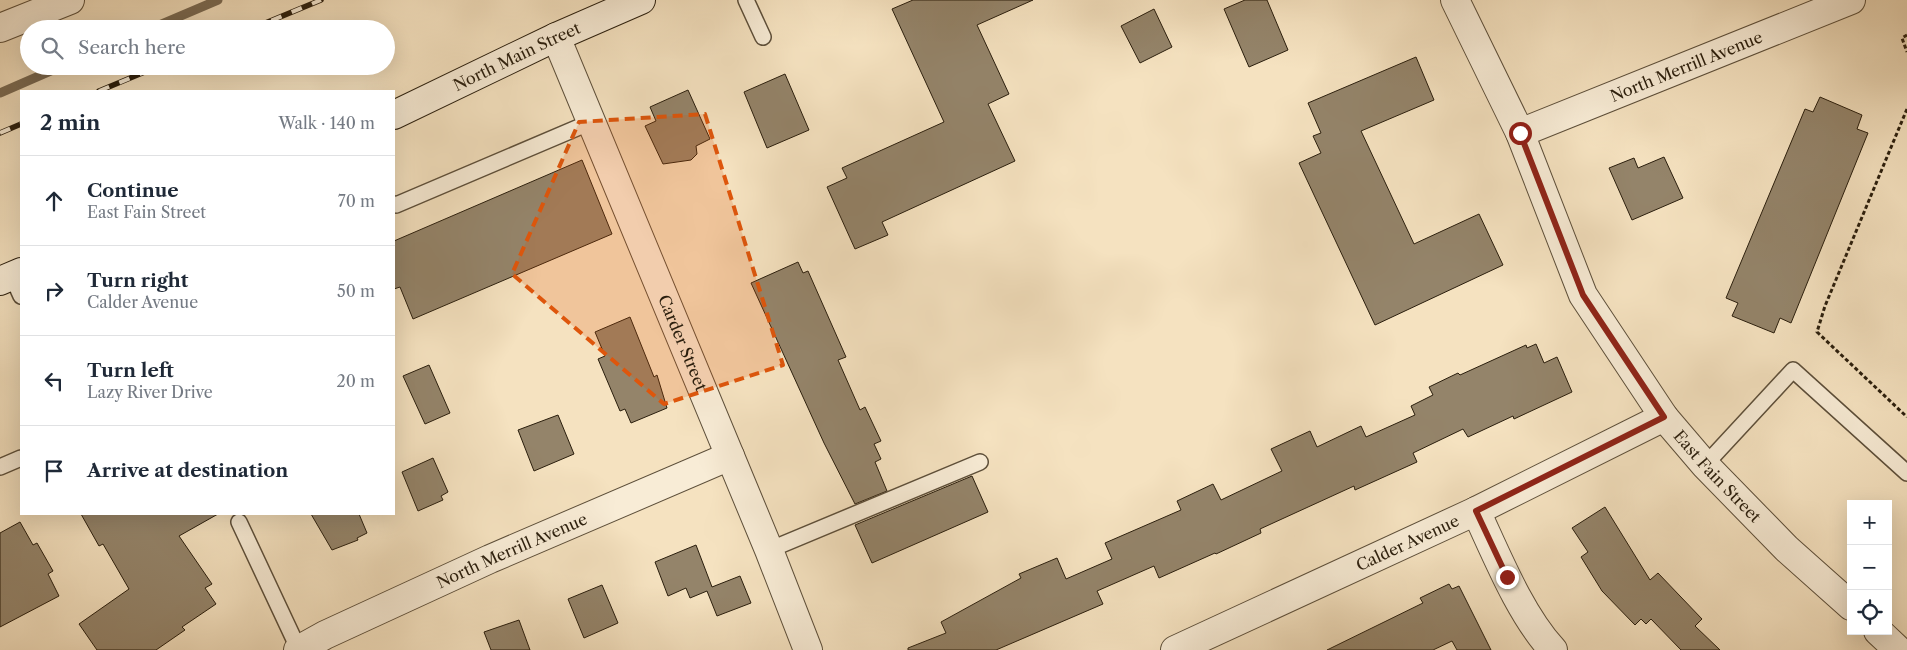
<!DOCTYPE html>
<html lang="en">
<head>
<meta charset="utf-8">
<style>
  :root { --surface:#fff; --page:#f6f6f7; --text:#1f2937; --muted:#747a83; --line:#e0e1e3 }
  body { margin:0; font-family:"Libre Caslon Text",serif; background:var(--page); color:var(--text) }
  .controls { position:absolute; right:15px; bottom:15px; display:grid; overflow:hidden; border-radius:0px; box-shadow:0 5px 20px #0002 }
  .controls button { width:45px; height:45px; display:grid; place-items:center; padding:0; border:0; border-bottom:1px solid var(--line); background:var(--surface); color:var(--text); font:25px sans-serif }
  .stop { position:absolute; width:15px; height:15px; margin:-11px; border:4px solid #8f2418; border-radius:50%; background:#fff }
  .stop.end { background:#8f2418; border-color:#fff; box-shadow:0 1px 5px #0008 }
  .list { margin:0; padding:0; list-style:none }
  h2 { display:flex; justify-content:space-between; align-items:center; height:65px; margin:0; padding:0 20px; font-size:21px }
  h2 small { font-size:16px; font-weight:400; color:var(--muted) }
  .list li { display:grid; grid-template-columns:32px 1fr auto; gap:15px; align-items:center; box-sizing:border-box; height:90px; padding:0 20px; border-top:1px solid var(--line) }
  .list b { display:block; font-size:19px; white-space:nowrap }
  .list p { margin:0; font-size:16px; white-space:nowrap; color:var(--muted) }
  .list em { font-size:16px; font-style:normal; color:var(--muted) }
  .icon { flex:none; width:28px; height:28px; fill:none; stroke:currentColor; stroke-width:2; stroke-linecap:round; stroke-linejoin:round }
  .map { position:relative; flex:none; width:1907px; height:650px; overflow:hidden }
  .search { position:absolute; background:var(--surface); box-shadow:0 5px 20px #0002; left:20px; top:20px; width:375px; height:55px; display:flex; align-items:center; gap:12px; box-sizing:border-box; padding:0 18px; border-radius:28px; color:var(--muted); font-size:19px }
  .panel { position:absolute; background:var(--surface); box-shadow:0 5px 20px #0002; left:20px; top:90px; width:375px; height:425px; border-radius:0px }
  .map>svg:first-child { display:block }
</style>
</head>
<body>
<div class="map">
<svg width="1907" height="650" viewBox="0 0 1907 650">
  <rect width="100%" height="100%" fill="#f5e2c0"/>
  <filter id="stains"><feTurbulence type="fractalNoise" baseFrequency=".004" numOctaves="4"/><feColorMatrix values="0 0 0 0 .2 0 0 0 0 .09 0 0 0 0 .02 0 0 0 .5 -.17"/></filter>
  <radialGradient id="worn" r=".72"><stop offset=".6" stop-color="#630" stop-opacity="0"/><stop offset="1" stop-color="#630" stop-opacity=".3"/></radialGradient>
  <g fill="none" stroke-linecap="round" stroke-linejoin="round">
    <g stroke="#7a6b54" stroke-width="9">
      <path d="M 150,29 L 218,0"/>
      <path d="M 0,93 L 62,66"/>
    </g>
  </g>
  <g fill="#94846a" stroke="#2a1e0d">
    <path d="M 913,0 L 1033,0 L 977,25 L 1009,94 L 988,104 L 1015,161 L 882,222 L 888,235 L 855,249 L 827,187 L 847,178 L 842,168 L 944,122 L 892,9 Z"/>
    <path d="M 1245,0 L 1267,0 L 1288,50 L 1249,67 L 1224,9 Z"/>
    <path d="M 1154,9 L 1172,47 L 1140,63 L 1121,26 Z"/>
    <path d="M 1416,57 L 1434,100 L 1361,131 L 1414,244 L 1479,214 L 1503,265 L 1375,325 L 1299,163 L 1321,153 L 1313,136 L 1321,133 L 1308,103 Z"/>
    <path d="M 785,74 L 809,130 L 767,148 L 744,92 Z"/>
    <path d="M 688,90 L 710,139 L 696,146 L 697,154 L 691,160 L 663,164 L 645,126 L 656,121 L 650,107 Z"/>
    <path d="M 1820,97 L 1862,115 L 1857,129 L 1868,133 L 1791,323 L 1780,318 L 1774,333 L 1732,316 L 1738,303 L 1726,298 L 1805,109 L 1813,112 Z"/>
    <path d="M 1664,157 L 1683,198 L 1632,220 L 1609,168 L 1634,158 L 1638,168 Z"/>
    <path d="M 582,160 L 612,234 L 413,319 L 400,287 L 394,289 L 394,241 Z"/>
    <path d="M 798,262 L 803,273 L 808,271 L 846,357 L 838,360 L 860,410 L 865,407 L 881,441 L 874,444 L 881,459 L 875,462 L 887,491 L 855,504 L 824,443 L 751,283 Z"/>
    <path d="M 630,317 L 654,377 L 657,375 L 667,408 L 631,423 L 625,409 L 620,411 L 598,359 L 605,356 L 595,332 Z"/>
    <path d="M 1536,344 L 1544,363 L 1557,357 L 1572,392 L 1514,419 L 1513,416 L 1468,437 L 1463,429 L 1413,453 L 1417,462 L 1355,490 L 1354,486 L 1260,529 L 1261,533 L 1216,554 L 1215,553 L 1159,578 L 1154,566 L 1097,591 L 1103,604 L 996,650 L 908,650 L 908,648 L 946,633 L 941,622 L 1021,578 L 1019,574 L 1057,558 L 1066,579 L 1112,559 L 1105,543 L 1181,510 L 1177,501 L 1213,484 L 1221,500 L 1282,471 L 1271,449 L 1310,431 L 1317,447 L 1361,426 L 1366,437 L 1415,415 L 1411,406 L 1433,395 L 1429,387 L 1458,373 L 1460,375 L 1526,345 L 1527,348 Z"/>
    <path d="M 429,365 L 450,413 L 425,424 L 403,376 Z"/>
    <path d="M 558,415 L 574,454 L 534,471 L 518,430 Z"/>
    <path d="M 433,458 L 448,492 L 441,496 L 443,500 L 418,511 L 402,472 Z"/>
    <path d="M 972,476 L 988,512 L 872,563 L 855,525 Z"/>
    <path d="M 1605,507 L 1650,580 L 1658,573 L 1702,619 L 1695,626 L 1720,650 L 1681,650 L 1651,619 L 1646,624 L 1641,619 L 1635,625 L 1602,591 L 1581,557 L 1588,552 L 1572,528 Z"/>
    <path d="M 81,514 L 218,514 L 179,536 L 212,584 L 205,588 L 216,604 L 182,627 L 185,630 L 156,650 L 97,650 L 79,624 L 129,589 L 103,544 L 99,546 Z"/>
    <path d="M 311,514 L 359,514 L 367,533 L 357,538 L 358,540 L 332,550 Z"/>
    <path d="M 20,522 L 33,545 L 37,543 L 53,571 L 48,574 L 59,596 L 0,627 L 0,533 Z"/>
    <path d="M 696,545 L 712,587 L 740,576 L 751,603 L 717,616 L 707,591 L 690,598 L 686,588 L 668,596 L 655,562 Z"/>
    <path d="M 1449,584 L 1452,589 L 1459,586 L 1491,650 L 1457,650 L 1452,641 L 1433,650 L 1327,650 L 1423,603 L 1420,598 Z"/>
    <path d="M 602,585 L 618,623 L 584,638 L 568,599 Z"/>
    <path d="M 519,620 L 530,650 L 491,650 L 484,632 Z"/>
  </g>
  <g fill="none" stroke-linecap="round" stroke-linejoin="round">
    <defs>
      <g id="lane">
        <path d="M 746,0 L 763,37"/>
        <path d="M 394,204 L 396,205 L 591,122"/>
        <path d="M 12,276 L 21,296"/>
        <path d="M 1705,465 L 1793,370 L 1907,473"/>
        <path d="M 0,467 L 21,458"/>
        <path d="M 239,522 L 299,650"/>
        <path d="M 769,550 L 980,462"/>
      </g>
      <g id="street">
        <path id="s1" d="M 1455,0 L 1520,133 L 1583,295 L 1664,417 L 1705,465 L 1787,549 L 1851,606"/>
        <path d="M 0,28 L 70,0"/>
        <path id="s2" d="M 556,37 L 769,550 L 808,650"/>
        <path id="s3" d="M 1520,133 L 1851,0"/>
        <path d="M 1476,511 C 1497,556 1520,614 1553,650"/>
        <path d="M 1878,631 L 1898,650"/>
        <path id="s4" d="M 298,650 L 325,635 L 490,559 L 730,456"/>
        <path id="s5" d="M 1175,650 L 1476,511 L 1664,417"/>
      </g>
      <g id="secondary">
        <path id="s6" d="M 394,115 L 556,37 L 641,0"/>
        <path d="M 0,281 L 21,272"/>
      </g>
    </defs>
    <use href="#lane" stroke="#5d4f3a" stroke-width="18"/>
    <use href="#street" stroke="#5d4f3a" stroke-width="30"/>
    <use href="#secondary" stroke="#2a1e0d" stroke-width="30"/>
    <g stroke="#2a1e0d" stroke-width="3" stroke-dasharray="4 2.5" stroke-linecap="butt">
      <path d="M 1907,35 L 1902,38 L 1907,52"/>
      <path d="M 1907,109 L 1825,306 L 1817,332 L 1907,417"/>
    </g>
    <use href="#lane" stroke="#f8ecd6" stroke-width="15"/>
    <use href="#street" stroke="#f8ecd6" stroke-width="28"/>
    <use href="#secondary" stroke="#f8ecd6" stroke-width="28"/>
    <defs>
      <g id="rail">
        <path d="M 251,29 L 321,0"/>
        <path d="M 99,91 L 159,66"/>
        <path d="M 0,133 L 21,124"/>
      </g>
    </defs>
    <use href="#rail" stroke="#2a1e0d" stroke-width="5.5"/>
    <use href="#rail" stroke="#f8ecd6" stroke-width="4" stroke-dasharray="11" stroke-linecap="butt"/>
  </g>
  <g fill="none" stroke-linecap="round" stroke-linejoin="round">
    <path stroke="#8f2418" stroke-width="6" d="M 1507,577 L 1476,511 L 1664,417 L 1583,295 L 1520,133"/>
  </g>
  <path fill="#de560c" fill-opacity="0.2" stroke="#de560c" stroke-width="4" stroke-dasharray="10 6" stroke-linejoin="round" d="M 705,114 L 783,365 L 664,404 L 512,274 L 579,122 Z"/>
  <g text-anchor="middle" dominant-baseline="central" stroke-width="4" stroke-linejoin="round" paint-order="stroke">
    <g font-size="16" fill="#2a1e0d" stroke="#f8ecd6">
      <text stroke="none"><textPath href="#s6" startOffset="136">North Main Street</textPath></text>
      <text stroke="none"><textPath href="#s3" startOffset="179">North Merrill Avenue</textPath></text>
      <text stroke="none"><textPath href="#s2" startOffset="331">Carder Street</textPath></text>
      <text stroke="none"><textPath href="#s1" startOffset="548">East Fain Street</textPath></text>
      <text stroke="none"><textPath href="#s5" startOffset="256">Calder Avenue</textPath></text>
      <text stroke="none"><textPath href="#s4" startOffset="236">North Merrill Avenue</textPath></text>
    </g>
  </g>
  <rect width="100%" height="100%" filter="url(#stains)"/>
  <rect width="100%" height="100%" fill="url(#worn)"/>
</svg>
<div class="controls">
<button>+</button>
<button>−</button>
<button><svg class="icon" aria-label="locate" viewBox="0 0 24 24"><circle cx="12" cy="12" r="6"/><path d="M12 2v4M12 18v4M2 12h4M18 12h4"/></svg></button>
</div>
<div class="stop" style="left:1520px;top:133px"></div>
<div class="stop end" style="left:1507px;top:577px"></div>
<div class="search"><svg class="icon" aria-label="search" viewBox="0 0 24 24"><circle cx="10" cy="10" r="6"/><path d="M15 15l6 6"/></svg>Search here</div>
<section class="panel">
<h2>2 min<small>Walk · 140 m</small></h2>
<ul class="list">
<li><svg class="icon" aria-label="ahead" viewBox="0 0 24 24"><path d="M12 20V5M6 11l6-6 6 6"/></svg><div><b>Continue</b><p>East Fain Street</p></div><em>70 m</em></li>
<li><svg class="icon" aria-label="right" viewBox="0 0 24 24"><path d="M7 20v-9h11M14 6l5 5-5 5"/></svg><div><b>Turn right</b><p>Calder Avenue</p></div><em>50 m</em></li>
<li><svg class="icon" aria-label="left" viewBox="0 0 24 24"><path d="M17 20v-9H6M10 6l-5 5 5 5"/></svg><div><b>Turn left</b><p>Lazy River Drive</p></div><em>20 m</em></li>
<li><svg class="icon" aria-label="arrive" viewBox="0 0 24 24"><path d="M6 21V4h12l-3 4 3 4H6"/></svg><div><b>Arrive at destination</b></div></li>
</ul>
</section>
</div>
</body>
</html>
